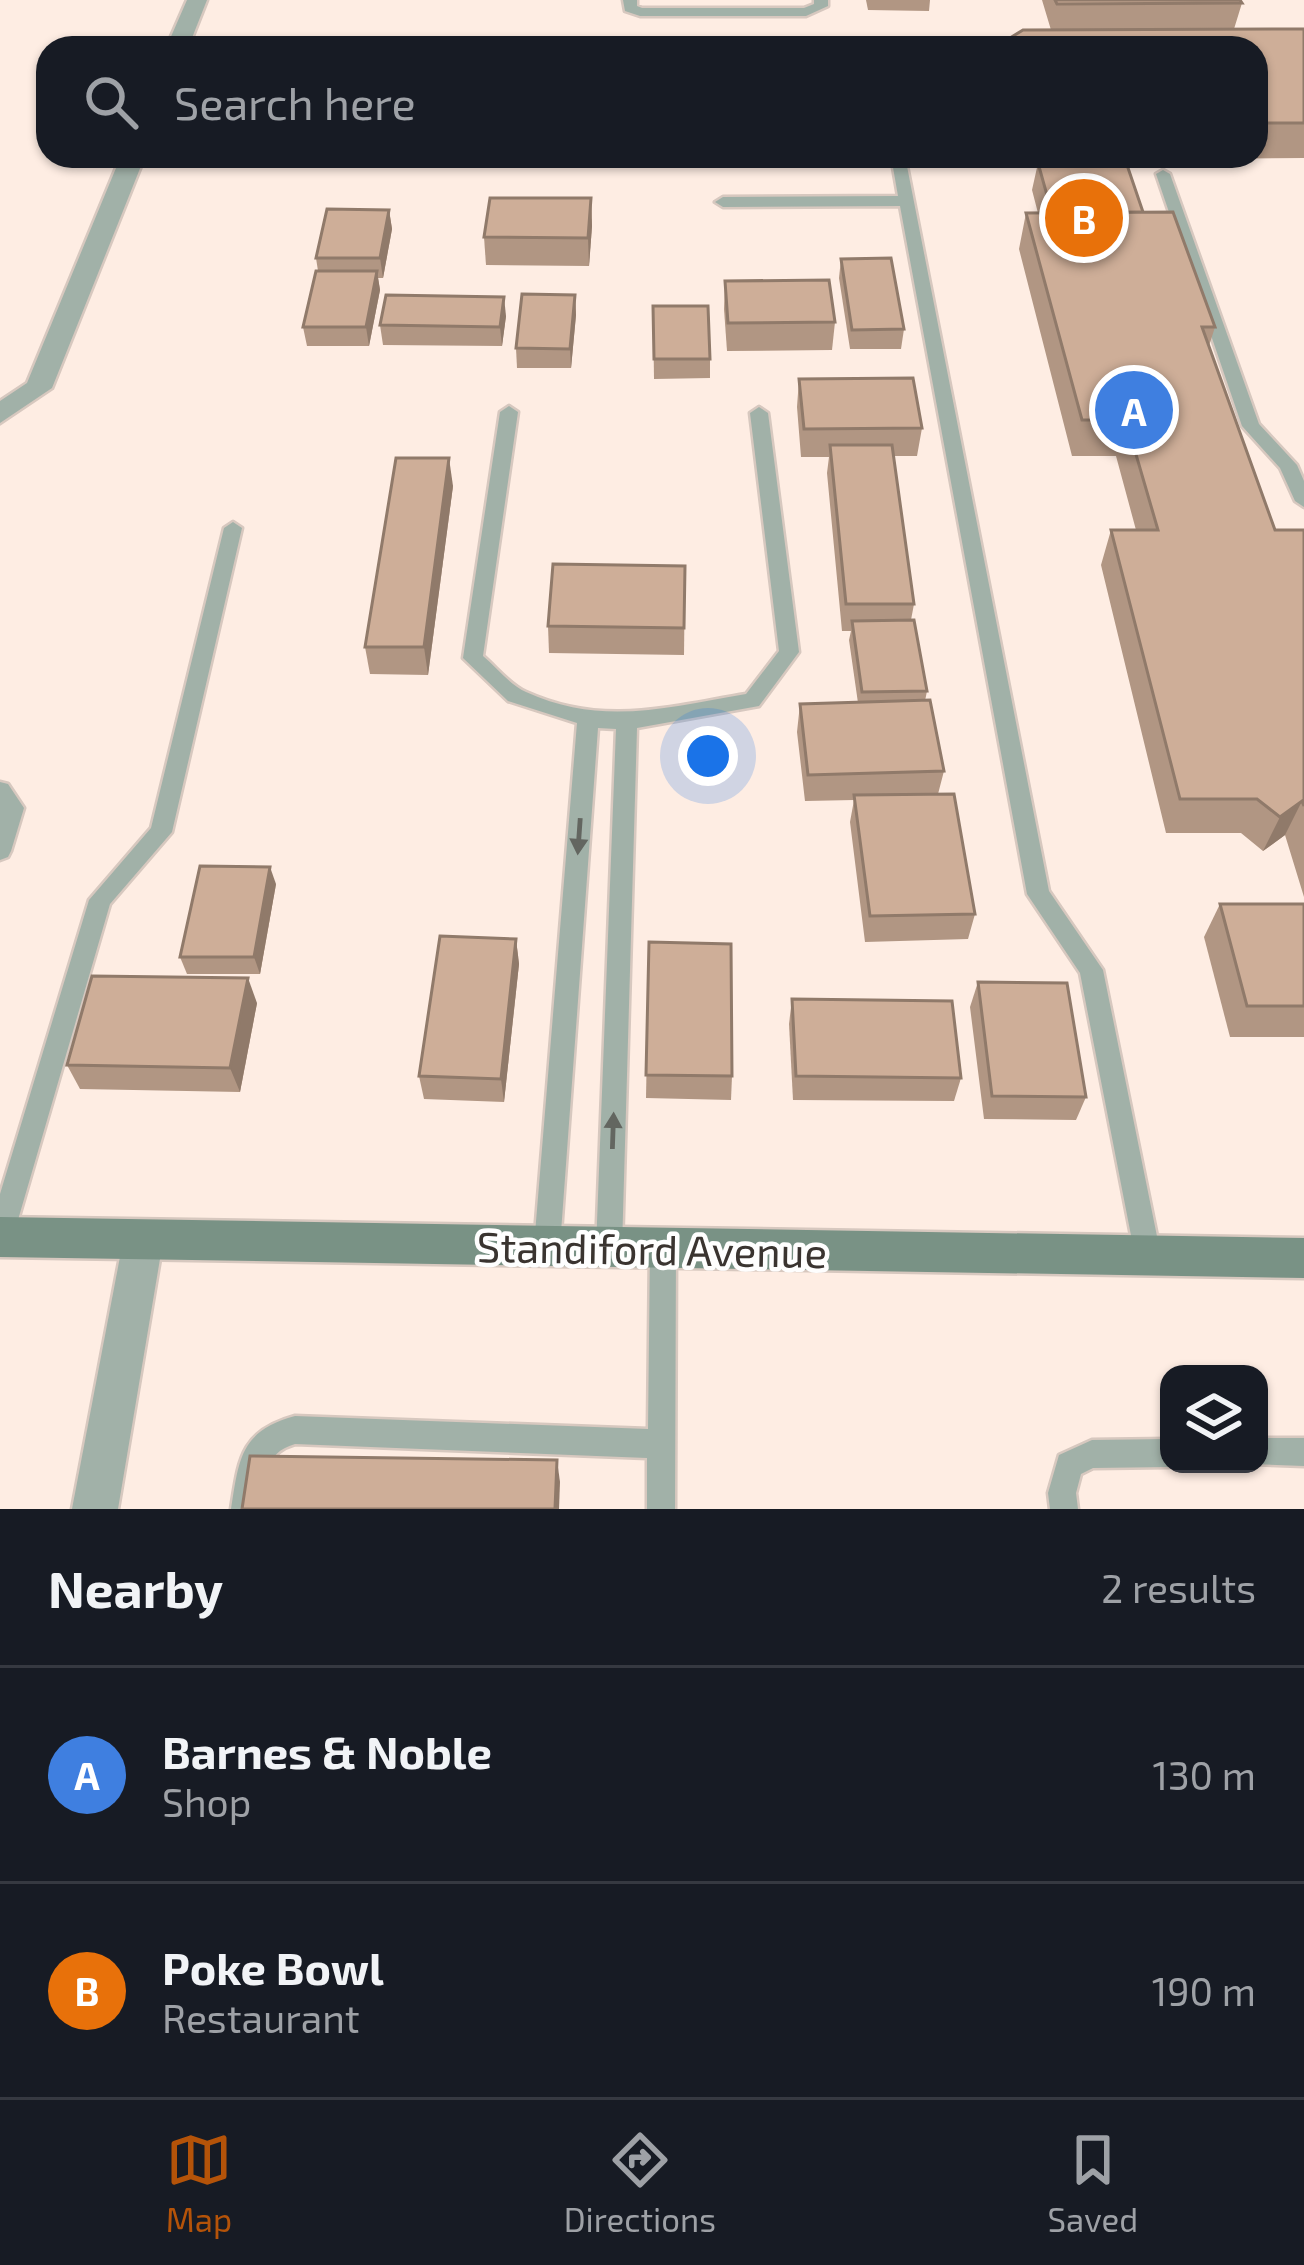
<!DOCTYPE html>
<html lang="en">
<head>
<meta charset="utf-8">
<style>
  :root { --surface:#171b24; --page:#20242c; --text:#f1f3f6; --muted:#9ea1a6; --line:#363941; --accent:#b45309 }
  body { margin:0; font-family:"Exo 2",sans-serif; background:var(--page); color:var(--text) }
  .controls { position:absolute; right:36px; bottom:36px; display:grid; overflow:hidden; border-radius:24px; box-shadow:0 3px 9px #0004 }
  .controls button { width:108px; height:108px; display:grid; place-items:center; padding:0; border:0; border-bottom:3px solid var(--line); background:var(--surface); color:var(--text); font:60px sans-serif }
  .you { position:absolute; left:708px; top:756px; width:42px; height:42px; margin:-30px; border:9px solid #fff; border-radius:50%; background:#1a73e8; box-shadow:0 0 0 18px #1a73e833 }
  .badge { display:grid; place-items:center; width:78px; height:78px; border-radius:50%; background:var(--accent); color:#fff; font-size:39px; font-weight:700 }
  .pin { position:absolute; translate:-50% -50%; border:6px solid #fff; box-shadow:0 3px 12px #0006 }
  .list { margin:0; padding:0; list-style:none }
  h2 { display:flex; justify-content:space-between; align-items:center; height:156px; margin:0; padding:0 48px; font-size:51px }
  h2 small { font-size:39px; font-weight:400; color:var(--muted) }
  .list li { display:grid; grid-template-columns:78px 1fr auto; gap:36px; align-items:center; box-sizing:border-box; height:216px; padding:0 48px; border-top:3px solid var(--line) }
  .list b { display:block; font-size:45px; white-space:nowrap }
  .list p { margin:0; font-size:39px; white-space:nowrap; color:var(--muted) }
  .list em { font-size:39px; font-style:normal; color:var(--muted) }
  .icon { flex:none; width:66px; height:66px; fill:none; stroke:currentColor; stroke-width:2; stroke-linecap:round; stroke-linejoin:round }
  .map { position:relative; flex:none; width:1304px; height:1509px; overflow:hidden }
  .search { position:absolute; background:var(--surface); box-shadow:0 3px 9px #0004; left:36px; right:36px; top:36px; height:132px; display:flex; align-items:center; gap:30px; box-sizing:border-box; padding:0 42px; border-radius:36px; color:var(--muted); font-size:45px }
  .sheet { height:588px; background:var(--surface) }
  nav { display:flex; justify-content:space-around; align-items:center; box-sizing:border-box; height:168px; border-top:3px solid var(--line); background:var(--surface); font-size:33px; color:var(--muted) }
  nav a { display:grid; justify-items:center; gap:6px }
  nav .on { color:var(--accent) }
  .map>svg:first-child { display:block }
</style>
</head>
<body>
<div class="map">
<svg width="1304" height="1509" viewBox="0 0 1304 1509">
  <rect width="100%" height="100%" fill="#feede3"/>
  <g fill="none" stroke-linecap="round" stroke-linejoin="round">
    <defs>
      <g id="service">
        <path d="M 623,0 L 637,0 L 637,6 L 642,8 L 804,8 L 814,4 L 814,0 L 828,0 L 828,6 L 806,16 L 640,16 L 625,11 Z"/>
        <path d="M 891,156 L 905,156 L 1049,891 L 1103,970 L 1161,1256 L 1157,1265 L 1148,1269 L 1139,1265 L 1135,1256 L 1080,973 L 1027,894 L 900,206 L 723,207 L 715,202 L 723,197 L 898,196 Z"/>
        <path d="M 1163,170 L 1170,174 L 1259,424 L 1297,465 L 1304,481 L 1304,507 L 1295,501 L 1280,468 L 1242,426 L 1156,174 Z"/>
        <path d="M 509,406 L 518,412 L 483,656 C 496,667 510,685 526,692 C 603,727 667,707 746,694 L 779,651 L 750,413 L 759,407 L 768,413 L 799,652 L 759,706 L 637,728 L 622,1248 L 618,1257 L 609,1261 L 600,1257 L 596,1248 L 616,729 L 598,728 L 560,1246 L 556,1255 L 547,1259 L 538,1255 L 534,1246 L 577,723 L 508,701 L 463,658 L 500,412 Z"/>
        <path d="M 233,522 L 242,528 L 172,832 L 110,904 L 13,1237 L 9,1246 L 0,1250 L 0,1194 L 89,900 L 151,828 L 224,528 Z"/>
        <path d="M 0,782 L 8,784 L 24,808 L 11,851 L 8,857 L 0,860 Z"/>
        <path d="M 663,1236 L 672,1240 L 676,1249 L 675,1509 L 647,1509 L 647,1458 L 295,1444 C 263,1453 264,1480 259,1509 L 231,1509 C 239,1459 240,1431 295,1416 L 648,1429 L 650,1249 L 654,1240 Z"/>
        <path d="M 1259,1438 L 1304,1438 L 1304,1466 L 1254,1464 L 1259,1464 Z"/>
        <path d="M 1169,1439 L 1169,1464 L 1177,1464 L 1169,1467 L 1093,1468 L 1081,1474 L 1076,1493 L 1078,1509 L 1050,1509 L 1048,1493 L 1059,1455 L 1092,1440 Z"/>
      </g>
      <g id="minor">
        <path d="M 187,0 L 207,0 L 188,48 L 166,48 Z"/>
        <path d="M 121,156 L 145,156 L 52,388 L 0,423 L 0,401 L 27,383 Z"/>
      </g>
      <path id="tertiary" d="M 143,1221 L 157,1227 L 163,1241 L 118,1509 L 72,1509 L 123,1241 L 129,1227 Z"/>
      <path id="secondary" d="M 0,1217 L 1304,1238 L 1304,1278 L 0,1257 Z"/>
    </defs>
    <use href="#service" stroke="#d7c8bf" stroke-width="5"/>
    <use href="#minor" stroke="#d7c8bf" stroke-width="5"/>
    <use href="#tertiary" stroke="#d7c8bf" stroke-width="5"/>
    <use href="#secondary" stroke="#d7c8bf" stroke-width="5"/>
    <use href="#service" fill="#a1b1a8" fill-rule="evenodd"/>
    <use href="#minor" fill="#a1b1a8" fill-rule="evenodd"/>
    <use href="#tertiary" fill="#a1b1a8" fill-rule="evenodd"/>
    <use href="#secondary" fill="#799285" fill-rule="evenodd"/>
  </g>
  <g fill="#b19683">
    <path d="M 866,0 L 930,0 L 929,11 L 868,10 Z"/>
    <path d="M 1042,0 L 1240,0 L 1242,3 L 1234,29 L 1304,29 L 1304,158 L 1195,159 L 1194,156 L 1256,156 L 1256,48 L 1001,48 L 1002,43 L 1051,30 Z"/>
    <path d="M 1038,163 L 1143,212 L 1215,327 L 1209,346 L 1275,530 L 1304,530 L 1304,897 L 1285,835 L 1263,851 L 1241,833 L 1166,833 L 1101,565 L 1111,530 L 1136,530 L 1116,456 L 1072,456 L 1019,249 L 1026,213 L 1038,213 L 1032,190 Z"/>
    <path d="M 591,198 L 592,226 L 589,266 L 486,265 L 484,237 Z"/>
    <path d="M 389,210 L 392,229 L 383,278 L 378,278 L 380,290 L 369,346 L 307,346 L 303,327 L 318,271 L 316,258 Z"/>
    <path d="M 841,259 L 904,329 L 901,349 L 850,349 L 839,278 Z"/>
    <path d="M 725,281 L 835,322 L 832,350 L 727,351 L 724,309 Z"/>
    <path d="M 575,295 L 576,315 L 571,368 L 517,368 L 516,348 Z"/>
    <path d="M 653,306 L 710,359 L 710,378 L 654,379 Z"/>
    <path d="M 506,316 L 502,346 L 383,345 L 380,325 Z"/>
    <path d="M 799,379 L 922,428 L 917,456 L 894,456 L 914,604 L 911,620 L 927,691 L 925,701 L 944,771 L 938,794 L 975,914 L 968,939 L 865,942 L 850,822 L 854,800 L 805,801 L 797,732 L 800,704 L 858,703 L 849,640 L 851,631 L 842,631 L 827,473 L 829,457 L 801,457 L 797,407 Z"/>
    <path d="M 453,486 L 428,675 L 370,674 L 365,647 Z"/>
    <path d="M 685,566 L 684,655 L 549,653 L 548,626 Z"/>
    <path d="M 276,884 L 260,974 L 187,974 L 180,957 Z"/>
    <path d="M 1220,904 L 1304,904 L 1304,1037 L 1230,1037 L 1204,937 Z"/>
    <path d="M 516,939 L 519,964 L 504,1102 L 424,1099 L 419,1076 Z"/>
    <path d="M 649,942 L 732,1076 L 731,1100 L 646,1098 Z"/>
    <path d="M 978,982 L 1086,1097 L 1076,1120 L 984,1119 L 970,1007 Z"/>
    <path d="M 792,999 L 961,1078 L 954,1101 L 793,1100 L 789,1024 Z"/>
    <path d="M 257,1003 L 240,1092 L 80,1089 L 67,1065 Z"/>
  </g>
  <g fill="#907a6a">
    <path d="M 591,198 L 592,226 L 589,266 L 588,238 Z"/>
    <path d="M 389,210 L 392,229 L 383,278 L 380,258 Z"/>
    <path d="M 377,271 L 380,290 L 369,346 L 366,327 Z"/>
    <path d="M 575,295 L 576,315 L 571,368 L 570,349 Z"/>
    <path d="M 504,297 L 506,316 L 502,346 L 500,327 Z"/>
    <path d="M 449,458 L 453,486 L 428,675 L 424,647 Z"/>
    <path d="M 1302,801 L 1285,835 L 1263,851 L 1280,817 Z"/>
    <path d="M 270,867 L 276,884 L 260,974 L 254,957 Z"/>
    <path d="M 516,939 L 519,964 L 504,1102 L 501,1079 Z"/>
    <path d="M 248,978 L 257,1003 L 240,1092 L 230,1068 Z"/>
    <path d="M 557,1460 L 560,1482 L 559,1509 L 555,1509 Z"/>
  </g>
  <g fill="#ceae98" stroke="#907a6a" stroke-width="3">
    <path d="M 1055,0 L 1240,0 L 1242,3 L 1057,4 Z"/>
    <path d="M 1304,29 L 1304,123 L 1256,123 L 1256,48 L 1003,48 L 1002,43 L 1023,30 Z"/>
    <path d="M 1126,162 L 1143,212 L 1052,213 L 1038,163 Z"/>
    <path d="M 490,198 L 591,198 L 588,238 L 484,237 Z"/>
    <path d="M 327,209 L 389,210 L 380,258 L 316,258 Z"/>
    <path d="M 1173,212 L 1215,327 L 1202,327 L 1275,530 L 1304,530 L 1304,806 L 1302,801 L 1280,817 L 1257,799 L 1180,799 L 1111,530 L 1158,530 L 1126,420 L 1082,420 L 1026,213 Z"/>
    <path d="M 891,258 L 904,329 L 852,330 L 841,259 Z"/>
    <path d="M 316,271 L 377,271 L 366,327 L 303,327 Z"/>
    <path d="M 829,280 L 835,322 L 728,323 L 725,281 Z"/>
    <path d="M 522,294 L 575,295 L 570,349 L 516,348 Z"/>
    <path d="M 386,295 L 504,297 L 500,327 L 380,325 Z"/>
    <path d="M 653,306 L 708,306 L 710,359 L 654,359 Z"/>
    <path d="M 913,378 L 922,428 L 804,429 L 799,379 Z"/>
    <path d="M 830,445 L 892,445 L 914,604 L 846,604 Z"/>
    <path d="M 396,458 L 449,458 L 424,647 L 365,647 Z"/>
    <path d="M 553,564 L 685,566 L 684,628 L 548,626 Z"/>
    <path d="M 914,620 L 927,691 L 862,692 L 852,621 Z"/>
    <path d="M 930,700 L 944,771 L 808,775 L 800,704 Z"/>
    <path d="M 954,794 L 975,914 L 870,916 L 854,795 Z"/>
    <path d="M 200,866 L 270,867 L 254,957 L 180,957 Z"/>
    <path d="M 1220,904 L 1304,904 L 1304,1006 L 1247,1006 Z"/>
    <path d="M 440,936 L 516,939 L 501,1079 L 419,1076 Z"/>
    <path d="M 649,942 L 731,944 L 732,1076 L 646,1075 Z"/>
    <path d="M 92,976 L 248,978 L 230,1068 L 67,1065 Z"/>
    <path d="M 978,982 L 1067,983 L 1086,1097 L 992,1096 Z"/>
    <path d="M 792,999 L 952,1001 L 961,1078 L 796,1076 Z"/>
    <path d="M 250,1456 L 557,1460 L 555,1509 L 242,1509 Z"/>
  </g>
  <defs><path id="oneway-solid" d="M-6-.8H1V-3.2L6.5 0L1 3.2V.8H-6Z" transform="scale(3)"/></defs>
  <g fill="#636660">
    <use href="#oneway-solid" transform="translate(579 836) rotate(94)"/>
    <use href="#oneway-solid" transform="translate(613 1131) rotate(-88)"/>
  </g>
  <g text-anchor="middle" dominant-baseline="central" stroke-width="9" stroke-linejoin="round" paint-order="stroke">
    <g font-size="42" fill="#3a3430" stroke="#fefefe">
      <text transform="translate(652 1248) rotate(1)">Standiford Avenue</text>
    </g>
  </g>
</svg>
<div class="controls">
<button><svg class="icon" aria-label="layers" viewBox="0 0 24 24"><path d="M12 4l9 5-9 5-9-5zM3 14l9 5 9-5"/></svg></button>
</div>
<div class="you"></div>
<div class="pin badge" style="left:1134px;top:410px;background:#3f7fe0">A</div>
<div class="pin badge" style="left:1084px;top:218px;background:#e8710a">B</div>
<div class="search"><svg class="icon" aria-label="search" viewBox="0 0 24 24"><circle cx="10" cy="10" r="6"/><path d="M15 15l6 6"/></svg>Search here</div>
</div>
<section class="sheet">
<h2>Nearby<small>2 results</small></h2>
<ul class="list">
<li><span class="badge" style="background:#3f7fe0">A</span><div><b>Barnes &amp; Noble</b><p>Shop</p></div><em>130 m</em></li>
<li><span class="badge" style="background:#e8710a">B</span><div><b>Poke Bowl</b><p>Restaurant</p></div><em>190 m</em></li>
</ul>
</section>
<nav>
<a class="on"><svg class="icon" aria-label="map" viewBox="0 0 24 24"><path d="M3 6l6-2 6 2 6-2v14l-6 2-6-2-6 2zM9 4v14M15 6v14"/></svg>Map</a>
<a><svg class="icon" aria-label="directions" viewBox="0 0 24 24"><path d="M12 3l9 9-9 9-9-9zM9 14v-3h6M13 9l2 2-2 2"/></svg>Directions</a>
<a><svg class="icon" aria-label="saved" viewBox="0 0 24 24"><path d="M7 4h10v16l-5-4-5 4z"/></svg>Saved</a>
</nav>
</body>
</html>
